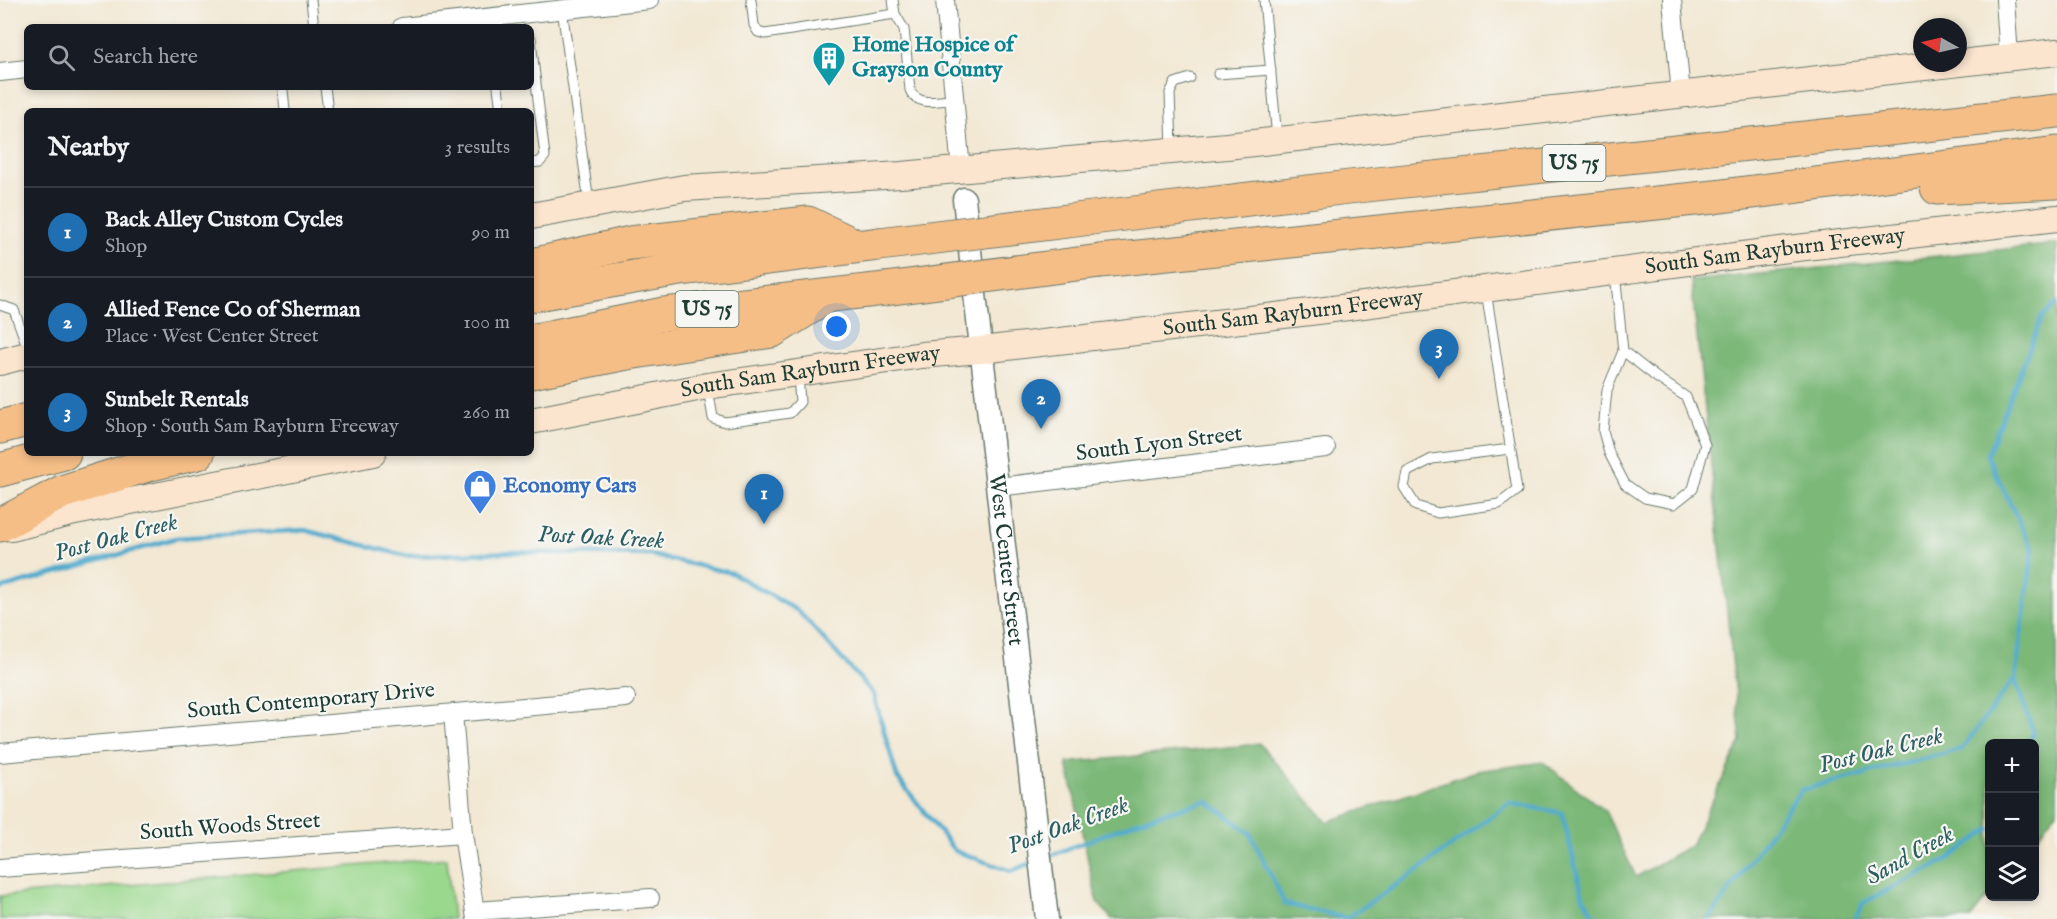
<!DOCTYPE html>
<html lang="en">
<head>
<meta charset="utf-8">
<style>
  :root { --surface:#171b24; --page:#242831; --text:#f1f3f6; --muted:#9ea1a6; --line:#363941; --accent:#1f6fb2 }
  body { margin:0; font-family:"IM FELL English",serif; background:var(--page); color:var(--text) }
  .controls { position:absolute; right:18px; bottom:18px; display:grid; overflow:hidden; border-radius:9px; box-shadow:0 3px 9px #0003 }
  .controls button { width:54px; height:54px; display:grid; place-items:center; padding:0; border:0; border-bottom:2px solid var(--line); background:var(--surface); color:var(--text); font:30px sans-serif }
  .compass { position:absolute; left:1913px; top:18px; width:54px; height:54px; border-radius:50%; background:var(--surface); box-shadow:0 3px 9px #0003; rotate:278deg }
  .you { position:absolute; left:837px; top:327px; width:21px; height:21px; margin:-15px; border:4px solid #fff; border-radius:50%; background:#1a73e8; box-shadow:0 0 0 9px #1a73e833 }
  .badge { display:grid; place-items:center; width:39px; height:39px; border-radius:50%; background:var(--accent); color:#fff; font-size:20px; font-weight:700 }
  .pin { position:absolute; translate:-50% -50px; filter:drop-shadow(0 2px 3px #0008) }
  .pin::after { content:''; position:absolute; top:32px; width:21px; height:18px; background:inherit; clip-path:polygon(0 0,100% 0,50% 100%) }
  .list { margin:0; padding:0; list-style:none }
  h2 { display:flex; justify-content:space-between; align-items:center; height:78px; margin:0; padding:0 24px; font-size:26px }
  h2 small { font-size:20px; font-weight:400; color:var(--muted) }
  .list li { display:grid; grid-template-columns:39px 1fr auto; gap:18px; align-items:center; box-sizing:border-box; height:90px; padding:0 24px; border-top:2px solid var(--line) }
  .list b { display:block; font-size:22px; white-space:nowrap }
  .list p { margin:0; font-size:20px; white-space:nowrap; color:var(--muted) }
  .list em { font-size:20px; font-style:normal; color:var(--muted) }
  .icon { flex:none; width:33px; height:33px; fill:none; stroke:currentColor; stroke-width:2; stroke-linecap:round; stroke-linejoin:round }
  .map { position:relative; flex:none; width:2057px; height:919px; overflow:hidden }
  .search { position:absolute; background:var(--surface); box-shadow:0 3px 9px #0003; left:24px; top:24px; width:510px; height:66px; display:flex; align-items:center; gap:15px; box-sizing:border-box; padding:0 21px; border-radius:9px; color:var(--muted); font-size:22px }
  .panel { position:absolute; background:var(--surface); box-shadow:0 3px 9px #0003; left:24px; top:108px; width:510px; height:348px; border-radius:9px }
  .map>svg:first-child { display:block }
</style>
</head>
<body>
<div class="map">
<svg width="2057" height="919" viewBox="0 0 2057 919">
  <rect width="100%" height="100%" fill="#f6f6f2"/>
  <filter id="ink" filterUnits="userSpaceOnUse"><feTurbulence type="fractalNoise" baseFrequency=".0167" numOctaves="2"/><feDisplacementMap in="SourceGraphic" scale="12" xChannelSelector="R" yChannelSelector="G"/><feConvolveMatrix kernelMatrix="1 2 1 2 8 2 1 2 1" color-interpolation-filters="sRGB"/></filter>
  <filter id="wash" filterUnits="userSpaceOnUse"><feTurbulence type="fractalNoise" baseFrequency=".008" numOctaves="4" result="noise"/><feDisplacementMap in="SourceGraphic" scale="24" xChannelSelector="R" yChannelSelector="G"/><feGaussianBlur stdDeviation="1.35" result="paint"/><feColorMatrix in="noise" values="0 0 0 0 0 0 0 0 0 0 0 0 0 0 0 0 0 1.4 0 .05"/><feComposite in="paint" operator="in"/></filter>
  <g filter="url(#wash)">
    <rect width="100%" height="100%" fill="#f2e8d3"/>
    <path fill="#9ad88d" stroke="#5c8a60" stroke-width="1.5" d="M 447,858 L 453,919 L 0,919 L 0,896 Z"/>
    <path fill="#7bb878" stroke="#4d7a56" stroke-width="1.5" d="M 2057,244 L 2057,811 L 2035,839 L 2034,744 L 1990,744 L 1989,895 L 1970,919 L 1112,919 L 1097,902 L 1067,763 L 1260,744 L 1327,822 L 1477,771 L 1543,762 L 1605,811 L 1636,877 L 1691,845 L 1741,741 L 1691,281 Z"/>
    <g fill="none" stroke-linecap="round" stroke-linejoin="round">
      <g stroke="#4faacd" stroke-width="4.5">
        <path d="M 0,589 L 176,538 L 304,530 L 407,556 L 513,552 L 650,555 L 732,573 L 798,611 L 873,693 L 897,777 L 955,851 L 1011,871 L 1034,862"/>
        <path d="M 2015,678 L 2033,732 L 2031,744"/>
        <path d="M 1047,857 L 1149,817 L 1207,801 L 1250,833 L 1285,904 L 1347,918 L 1420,869 L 1509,803 L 1562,813 L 1583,897 L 1597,919"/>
        <path d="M 1709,919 L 1801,790 L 1962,749 L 2015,678 L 2033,550 L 1987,456 L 2042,317 L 2057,304"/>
        <path d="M 1855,919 L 1863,903 L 1947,860 L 1990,829"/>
      </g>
    </g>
  </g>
  <g filter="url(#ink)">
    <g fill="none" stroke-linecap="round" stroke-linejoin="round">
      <defs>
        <g id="service">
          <path d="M 311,0 L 314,27"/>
          <path d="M 751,0 L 754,25 L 758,32 L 765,34 L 895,14"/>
          <path d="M 893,0 L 895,14 L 904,29 L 910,90 C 917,107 939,101 954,99"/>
          <path d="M 1264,0 L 1277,138"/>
          <path d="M 562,9 L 589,203"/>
          <path d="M 531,38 L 533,59 L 531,59"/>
          <path d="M 1218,74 L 1271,70"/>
          <path d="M 325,87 L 328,111"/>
          <path d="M 498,87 L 501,111"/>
          <path d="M 283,90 L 285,111"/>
          <path d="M 1172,148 L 1170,93 L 1175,83 L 1190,78"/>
          <path d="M 531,163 L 540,162 L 545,156 L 533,59"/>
          <path d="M 1615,273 L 1623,351 L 1656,377 L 1686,397 L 1705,445 L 1693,489 L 1674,504 L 1645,498 L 1625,484 L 1609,453 L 1603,431 L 1607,390 L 1623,351"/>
          <path d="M 1486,291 L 1517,490 L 1499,504 L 1438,513 L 1416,506 L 1404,487 L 1407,472 L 1432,459 L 1510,449"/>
          <path d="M 0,305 L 14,310 L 27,346"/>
          <path d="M 708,388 L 713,418 L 725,422 L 790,413 L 800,402 L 798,375"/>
        </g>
        <g id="minor">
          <path d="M 945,0 L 961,170"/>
          <path d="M 1672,0 L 1681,94"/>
          <path d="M 2005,0 L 2009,57"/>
          <path d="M 402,27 L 649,0"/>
          <path d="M 0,72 L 27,69"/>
          <path d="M 998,487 L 1326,448"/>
          <path d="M 453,713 L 463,834 L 476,919"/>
          <path d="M 0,753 L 626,698"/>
          <path d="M 0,868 L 463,834"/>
          <path d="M 476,911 L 650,898"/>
        </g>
        <g id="tertiary">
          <path id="s1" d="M 964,199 L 1047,919"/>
        </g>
        <g id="secondary">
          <path d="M 531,216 L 684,188 L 901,175 L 1227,146 L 2057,52"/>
          <path d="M 0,362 L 27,355"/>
          <path id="s2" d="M 531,421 L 707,386 L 922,355 L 981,350 L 1310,312 L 1788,249 L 2057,218"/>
          <path d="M 12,528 L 75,512 L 373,453"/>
        </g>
        <g id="motorway">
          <path d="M 1937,188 L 2057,182"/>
          <path d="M 1092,218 L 1349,187 L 2057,111"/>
          <path d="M 1100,261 L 1714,197 L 2057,153"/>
          <path d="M 531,265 L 630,243 L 808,223 L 856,246"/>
          <path d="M 531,295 L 674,270 L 879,244"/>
          <path d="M 531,341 L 664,314 L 885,289"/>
          <path d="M 531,372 L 622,354 L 772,331 L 820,301"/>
          <path d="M 0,427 L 27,420"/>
          <path d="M 0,470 L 64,453"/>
          <path d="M 0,525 L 62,492 L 147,465 L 198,453"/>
        </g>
      </defs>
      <use href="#service" stroke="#69796c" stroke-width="11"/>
      <use href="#minor" stroke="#69796c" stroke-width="20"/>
      <use href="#tertiary" stroke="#69796c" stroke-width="25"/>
      <use href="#secondary" stroke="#69796c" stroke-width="28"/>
      <use href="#motorway" stroke="#69796c" stroke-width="35"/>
      <use href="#service" stroke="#fff" stroke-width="9"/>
      <use href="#minor" stroke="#fff" stroke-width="18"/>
      <use href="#tertiary" stroke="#fff" stroke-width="22"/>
      <use href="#secondary" stroke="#fbe5cf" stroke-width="26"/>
      <use href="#motorway" stroke="#f6be87" stroke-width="33"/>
      <defs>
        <g id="motorway-bridge">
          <path d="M 879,244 L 1092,218"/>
          <path d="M 885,289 L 1100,261"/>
        </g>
      </defs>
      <use href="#motorway-bridge" stroke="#69796c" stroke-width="35" stroke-linecap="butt"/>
      <use href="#motorway-bridge" stroke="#f6be87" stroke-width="33"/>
    </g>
  </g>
  <defs>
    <symbol id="building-pin" viewBox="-11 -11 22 30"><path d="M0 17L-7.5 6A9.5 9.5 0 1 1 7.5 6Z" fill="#0f9aa8" stroke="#f6f6f2"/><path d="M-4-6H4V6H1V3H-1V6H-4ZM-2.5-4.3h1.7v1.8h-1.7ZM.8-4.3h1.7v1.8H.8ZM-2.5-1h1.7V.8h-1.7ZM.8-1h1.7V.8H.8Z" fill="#fff"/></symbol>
    <symbol id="shop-pin" viewBox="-11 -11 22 30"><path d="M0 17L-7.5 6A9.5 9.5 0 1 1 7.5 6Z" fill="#3f7fe0" stroke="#f6f6f2"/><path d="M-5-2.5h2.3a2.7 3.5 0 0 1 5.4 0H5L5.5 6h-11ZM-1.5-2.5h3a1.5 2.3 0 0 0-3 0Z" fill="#fff"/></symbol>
  </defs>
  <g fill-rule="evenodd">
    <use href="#building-pin" x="810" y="39" width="38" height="52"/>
    <use href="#shop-pin" x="461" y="467" width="38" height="52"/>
  </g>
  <g text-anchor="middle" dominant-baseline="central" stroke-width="4.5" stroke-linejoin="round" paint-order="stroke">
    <g fill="#f6f6f2" stroke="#60746d" stroke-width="1.5">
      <rect x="1542.5" y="145" width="63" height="36" rx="4.5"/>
      <rect x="675.5" y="291" width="63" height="36" rx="4.5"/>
    </g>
    <g font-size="21" font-weight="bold" fill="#1f3d34">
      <text x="1574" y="163">US 75</text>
      <text x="707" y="309">US 75</text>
    </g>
    <g font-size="22" font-weight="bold" fill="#0d838f" stroke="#f6f6f2" text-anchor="start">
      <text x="852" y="45">Home Hospice of<tspan x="852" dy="25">Grayson County</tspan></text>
    </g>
    <g font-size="22" fill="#1f3d34" stroke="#f6f6f2">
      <text stroke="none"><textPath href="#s2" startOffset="1256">South Sam Rayburn Freeway</textPath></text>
      <text stroke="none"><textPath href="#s2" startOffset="770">South Sam Rayburn Freeway</textPath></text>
      <text stroke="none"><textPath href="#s2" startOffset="284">South Sam Rayburn Freeway</textPath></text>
      <text transform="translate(1159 444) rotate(-7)">South Lyon Street</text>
      <text stroke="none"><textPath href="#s1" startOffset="363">West Center Street</textPath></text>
      <text transform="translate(311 701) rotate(-5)">South Contemporary Drive</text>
      <text transform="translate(230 827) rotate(-4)">South Woods Street</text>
    </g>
    <g font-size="22" font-weight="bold" fill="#366cbe" stroke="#f6f6f2" text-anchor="start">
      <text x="503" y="486">Economy Cars</text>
    </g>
    <g font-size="24" font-style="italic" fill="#2d5e62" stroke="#f6f6f2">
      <text transform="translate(116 538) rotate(-15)">Post Oak Creek</text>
      <text transform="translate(601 538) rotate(3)">Post Oak Creek</text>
      <text transform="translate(1881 751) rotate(-14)">Post Oak Creek</text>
      <text transform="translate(1068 826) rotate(-20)">Post Oak Creek</text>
      <text transform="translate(1910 856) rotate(-29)">Sand Creek</text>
    </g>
  </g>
</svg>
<div class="controls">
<button>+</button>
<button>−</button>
<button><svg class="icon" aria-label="layers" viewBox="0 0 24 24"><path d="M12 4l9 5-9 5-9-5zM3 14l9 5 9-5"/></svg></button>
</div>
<svg class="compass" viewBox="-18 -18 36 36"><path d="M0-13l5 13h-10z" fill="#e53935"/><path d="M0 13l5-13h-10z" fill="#9ea1a6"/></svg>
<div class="you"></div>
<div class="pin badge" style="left:764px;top:524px">1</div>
<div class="pin badge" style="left:1041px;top:429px">2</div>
<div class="pin badge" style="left:1439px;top:379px">3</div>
<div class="search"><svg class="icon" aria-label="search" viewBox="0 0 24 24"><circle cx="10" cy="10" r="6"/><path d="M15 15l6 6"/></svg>Search here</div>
<section class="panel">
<h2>Nearby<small>3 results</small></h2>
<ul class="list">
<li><span class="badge">1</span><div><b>Back Alley Custom Cycles</b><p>Shop</p></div><em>90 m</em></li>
<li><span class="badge">2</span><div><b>Allied Fence Co of Sherman</b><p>Place · West Center Street</p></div><em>100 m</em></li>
<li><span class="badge">3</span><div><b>Sunbelt Rentals</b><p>Shop · South Sam Rayburn Freeway</p></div><em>260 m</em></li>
</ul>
</section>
</div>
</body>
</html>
